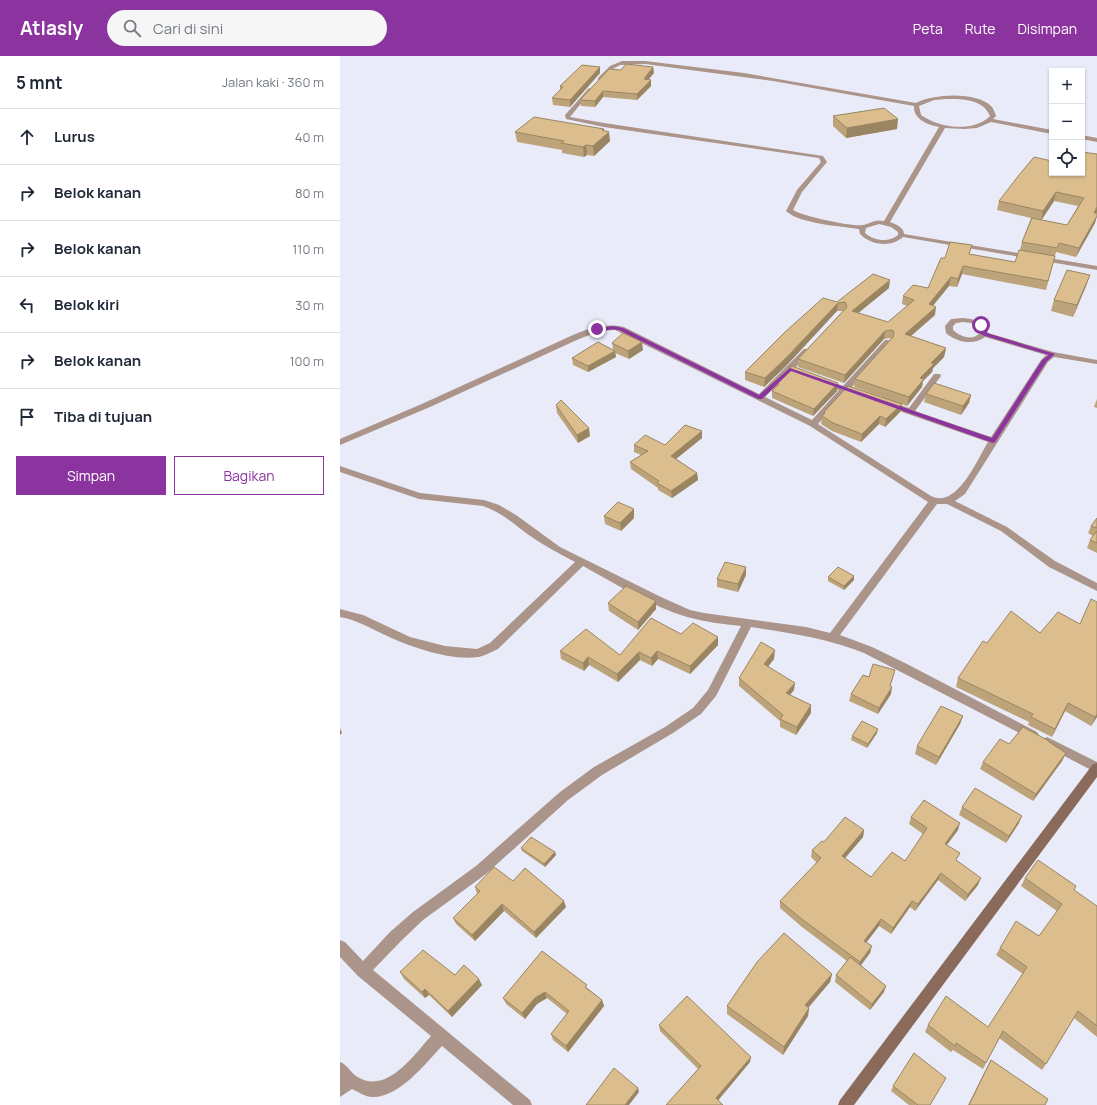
<!DOCTYPE html>
<html lang="id">
<head>
<meta charset="utf-8">
<style>
  :root { --surface:#fff; --page:#f6f6f7; --text:#1f2937; --muted:#747a83; --line:#e0e1e3; --accent:#8b339f }
  body { margin:0; font-family:Manrope,sans-serif; background:var(--page); color:var(--text) }
  .controls { position:absolute; right:12px; top:12px; display:grid; overflow:hidden; border-radius:0px; box-shadow:0 1px 3px #0004 }
  .controls button { width:36px; height:36px; display:grid; place-items:center; padding:0; border:0; border-bottom:1px solid var(--line); background:var(--surface); color:var(--text); font:20px sans-serif }
  .stop { position:absolute; width:12px; height:12px; margin:-9px; border:3px solid #8b339f; border-radius:50%; background:#fff }
  .stop.end { background:#8b339f; border-color:#fff; box-shadow:0 1px 4px #0008 }
  .list { margin:0; padding:0; list-style:none }
  h2 { display:flex; justify-content:space-between; align-items:center; height:52px; margin:0; padding:0 16px; font-size:17px }
  h2 small { font-size:13px; font-weight:400; color:var(--muted) }
  .list li { display:grid; grid-template-columns:26px 1fr auto; gap:12px; align-items:center; box-sizing:border-box; height:56px; padding:0 16px; border-top:1px solid var(--line) }
  .list b { display:block; font-size:15px; white-space:nowrap }
  .list em { font-size:13px; font-style:normal; color:var(--muted) }
  .actions { display:flex; gap:8px; padding:12px 16px }
  .actions a { flex:1; padding:9px 0; border:1px solid var(--accent); border-radius:0px; text-align:center; font-size:14px; color:var(--accent) }
  .actions .main { background:var(--accent); color:#fff }
  .icon { flex:none; width:22px; height:22px; fill:none; stroke:currentColor; stroke-width:2; stroke-linecap:round; stroke-linejoin:round }
  .map { position:relative; flex:none; width:757px; height:1049px; overflow:hidden }
  header { display:flex; align-items:center; gap:24px; box-sizing:border-box; height:56px; padding:0 20px; background:var(--accent); color:#fff }
  header strong { font-size:19px }
  nav { display:flex; gap:22px; margin-inline-start:auto; font-size:14px }
  .search { width:280px; height:36px; background:var(--page); display:flex; align-items:center; gap:10px; box-sizing:border-box; padding:0 14px; border-radius:22px; color:var(--muted); font-size:15px }
  main { display:flex }
  aside { flex:1; background:var(--surface) }
  .map>svg:first-child { display:block }
</style>
</head>
<body>
<header>
<strong>Atlasly</strong>
<div class="search"><svg class="icon" aria-label="search" viewBox="0 0 24 24"><circle cx="10" cy="10" r="6"/><path d="M15 15l6 6"/></svg>Cari di sini</div>
<nav><a>Peta</a><a>Rute</a><a>Disimpan</a></nav>
</header>
<main>
<aside>
<h2>5 mnt<small>Jalan kaki · 360 m</small></h2>
<ul class="list">
<li><svg class="icon" aria-label="ahead" viewBox="0 0 24 24"><path d="M12 20V5M6 11l6-6 6 6"/></svg><div><b>Lurus</b></div><em>40 m</em></li>
<li><svg class="icon" aria-label="right" viewBox="0 0 24 24"><path d="M7 20v-9h11M14 6l5 5-5 5"/></svg><div><b>Belok kanan</b></div><em>80 m</em></li>
<li><svg class="icon" aria-label="right" viewBox="0 0 24 24"><path d="M7 20v-9h11M14 6l5 5-5 5"/></svg><div><b>Belok kanan</b></div><em>110 m</em></li>
<li><svg class="icon" aria-label="left" viewBox="0 0 24 24"><path d="M17 20v-9H6M10 6l-5 5 5 5"/></svg><div><b>Belok kiri</b></div><em>30 m</em></li>
<li><svg class="icon" aria-label="right" viewBox="0 0 24 24"><path d="M7 20v-9h11M14 6l5 5-5 5"/></svg><div><b>Belok kanan</b></div><em>100 m</em></li>
<li><svg class="icon" aria-label="arrive" viewBox="0 0 24 24"><path d="M6 21V4h12l-3 4 3 4H6"/></svg><div><b>Tiba di tujuan</b></div></li>
</ul>
<div class="actions"><a class="main">Simpan</a><a>Bagikan</a></div>
</aside>
<div class="map">
<svg width="757" height="1049" viewBox="0 0 757 1049">
  <rect width="100%" height="100%" fill="#e9ecf8"/>
  <g fill="none" stroke-linecap="round" stroke-linejoin="round">
    <g fill="#ab9489" fill-rule="evenodd">
      <path d="M 282,5 L 305,5 L 404,17 L 576,47 C 594,38 637,35 652,51 C 654,54 655,57 656,60 L 653,63 L 712,74 L 712,78 L 651,66 L 637,72 L 624,73 L 605,72 L 550,166 C 555,168 564,171 564,178 L 757,210 L 757,214 L 563,181 C 551,192 530,189 520,178 L 519,173 C 500,170 460,168 446,155 L 457,134 L 481,106 L 479,102 L 264,71 L 226,63 L 225,59 L 249,32 L 252,34 L 230,61 L 264,67 L 483,100 L 487,106 L 462,136 L 453,154 C 462,160 512,171 523,169 C 531,167 535,163 544,165 L 599,71 C 588,69 573,63 574,50 L 433,25 L 305,8 L 280,9 L 271,14 L 262,24 L 258,24 L 258,22 L 270,10 ZM 607,43 C 623,43 643,43 650,60 C 633,77 599,72 581,59 L 579,50 L 594,44 ZM 539,168 L 551,171 L 558,176 L 558,179 C 549,187 534,185 525,177 L 526,172 Z"/>
      <path d="M 742,79 L 757,82 L 757,86 L 742,83 Z"/>
      <path d="M 623,262 C 633,263 646,265 648,277 L 713,296 L 757,304 L 757,308 L 714,301 L 708,306 L 625,438 L 615,445 L 667,471 L 715,505 L 757,527 L 757,535 L 709,511 L 661,475 L 607,448 L 597,448 L 500,579 L 532,591 L 567,608 L 697,676 L 699,679 L 697,682 L 693,684 L 689,682 L 524,597 C 486,582 451,577 411,571 L 376,640 L 361,658 L 333,677 L 262,719 L 228,744 L 146,818 L 83,864 L 60,886 L 33,914 L 190,1044 L 192,1049 L 173,1049 L 102,990 C 85,1008 59,1042 32,1041 C 26,1041 18,1036 12,1033 L 0,1041 L 0,1006 C 8,1009 10,1016 16,1020 C 46,1040 73,1000 91,980 L 18,920 L 0,901 L 0,884 L 5,886 L 23,905 L 50,876 L 73,856 L 136,810 L 220,736 L 254,711 L 325,671 L 353,652 L 368,634 L 401,570 C 383,568 365,566 347,561 C 311,550 276,528 243,510 L 158,593 C 151,596 145,600 138,601 C 111,605 70,591 45,579 C 30,572 17,564 0,561 L 0,553 L 23,559 L 70,581 L 105,590 L 137,593 L 150,587 L 235,506 C 218,497 201,488 186,477 C 172,466 160,456 143,450 L 79,443 L 0,416 L 0,410 L 80,437 L 144,444 L 159,449 L 176,459 L 220,491 L 321,541 L 350,554 L 364,557 L 466,571 L 490,577 L 588,446 L 470,370 L 275,274 L 260,275 L 239,283 L 90,351 L 0,389 L 0,383 L 84,347 L 233,279 C 250,272 265,267 284,271 L 419,338 L 464,293 L 470,293 L 470,297 L 425,341 L 472,364 L 499,334 L 482,328 L 482,324 L 488,324 L 503,330 L 545,284 L 548,284 L 552,286 L 551,288 L 510,333 L 521,338 L 520,340 L 517,340 L 506,337 L 478,368 L 591,440 C 617,453 637,404 648,386 L 545,350 L 544,348 L 545,346 L 551,346 L 569,352 L 594,318 L 600,318 L 601,320 L 575,355 L 651,381 L 701,304 L 706,299 L 645,281 C 634,290 616,286 606,277 L 605,270 L 611,263 ZM 623,266 L 631,267 L 639,273 L 640,277 C 632,285 621,281 613,274 L 613,270 L 616,267 Z"/>
      <path d="M 707,681 L 757,706 L 757,717 L 703,689 L 701,686 L 703,683 Z"/>
    </g>
    <path fill="#8a6a5a" fill-rule="evenodd" d="M 757,707 L 757,721 L 514,1049 L 498,1049 L 500,1044 L 753,708 Z"/>
  </g>
  <g fill="#bda37a" fill-rule="evenodd">
    <path d="M 260,11 L 260,17 L 230,51 L 213,49 L 212,42 L 220,34 L 220,30 Z"/>
    <path d="M 313,11 L 314,17 L 308,23 L 311,24 L 311,30 L 297,44 L 263,41 L 255,51 L 241,50 L 240,44 L 281,14 Z"/>
    <path d="M 493,60 L 557,73 L 506,82 L 493,70 Z"/>
    <path d="M 264,73 L 264,75 L 270,85 L 254,100 L 247,99 L 244,101 L 222,97 L 222,94 L 177,86 L 175,76 Z"/>
    <path d="M 757,98 L 757,156 L 756,157 L 755,167 L 736,201 L 716,196 L 706,234 L 622,218 L 617,231 L 609,230 L 593,249 L 595,259 L 571,280 L 606,292 L 604,301 L 593,312 L 592,316 L 583,325 L 582,331 L 567,350 L 514,331 L 515,323 L 551,282 L 544,283 L 504,327 L 458,311 L 458,303 L 503,255 L 497,255 L 446,310 L 424,331 L 405,324 L 405,316 L 497,246 L 549,232 L 518,257 L 548,266 L 567,250 L 562,248 L 563,240 L 588,232 L 605,202 L 630,198 L 675,206 L 680,194 L 682,186 L 691,162 L 657,154 L 659,145 L 712,117 ZM 714,145 L 738,150 L 727,169 L 701,164 Z"/>
    <path d="M 750,219 L 746,230 L 733,261 L 711,255 L 714,244 Z"/>
    <path d="M 272,287 L 303,294 L 289,303 L 275,297 L 276,301 L 248,316 L 233,309 L 232,302 L 273,293 Z"/>
    <path d="M 435,327 L 498,327 L 497,335 L 473,360 L 432,342 L 432,335 L 435,332 Z"/>
    <path d="M 586,338 L 631,339 L 629,347 L 621,359 L 584,346 Z"/>
    <path d="M 757,343 L 757,352 L 754,351 Z"/>
    <path d="M 562,348 L 560,356 L 545,371 L 539,368 L 521,386 L 492,375 L 481,368 L 482,360 L 484,358 L 484,356 Z"/>
    <path d="M 216,349 L 250,380 L 238,387 L 217,357 Z"/>
    <path d="M 362,382 L 336,403 L 357,417 L 358,424 L 332,442 L 318,434 L 318,432 L 291,413 L 290,406 L 301,399 L 294,396 L 294,389 L 325,389 Z"/>
    <path d="M 294,453 L 294,462 L 281,475 L 265,468 L 264,460 Z"/>
    <path d="M 757,462 L 757,497 L 747,492 L 750,484 L 753,480 L 748,477 L 751,470 Z"/>
    <path d="M 406,519 L 398,536 L 377,531 L 377,523 Z"/>
    <path d="M 488,521 L 514,524 L 504,534 L 488,525 Z"/>
    <path d="M 316,545 L 316,553 L 298,574 L 269,555 L 268,547 Z"/>
    <path d="M 700,577 L 757,661 L 751,670 L 725,655 L 712,681 L 688,669 L 689,666 L 616,631 L 618,622 L 647,587 Z"/>
    <path d="M 341,578 L 378,589 L 350,618 L 318,603 L 312,610 L 300,604 L 278,626 L 249,609 L 244,615 L 221,603 L 220,595 L 280,599 Z"/>
    <path d="M 434,603 L 428,610 L 454,634 L 450,639 L 471,649 L 471,657 L 456,679 L 440,671 L 440,665 L 399,630 L 399,622 Z"/>
    <path d="M 555,614 L 550,630 L 551,638 L 538,658 L 509,645 L 511,638 L 529,621 Z"/>
    <path d="M 623,660 L 620,668 L 596,709 L 575,698 L 577,690 Z"/>
    <path d="M 537,677 L 527,692 L 511,684 L 512,680 Z"/>
    <path d="M 709,686 L 726,697 L 722,705 L 693,745 L 640,713 L 643,706 L 669,688 Z"/>
    <path d="M 622,751 L 679,767 L 666,787 L 619,759 Z"/>
    <path d="M 571,761 L 618,774 L 607,789 L 617,805 L 638,829 L 625,845 L 598,824 L 575,855 L 570,851 L 551,878 L 539,870 L 526,886 L 530,897 L 521,909 L 544,936 L 530,954 L 495,926 L 496,919 L 507,905 L 462,871 L 440,852 L 440,845 L 477,807 L 471,801 L 472,794 L 484,786 L 524,774 L 523,781 L 505,802 L 531,821 L 565,805 L 583,778 L 569,768 Z"/>
    <path d="M 181,792 L 215,796 L 216,799 L 205,811 L 182,795 Z"/>
    <path d="M 685,822 L 734,835 L 757,850 L 757,981 L 734,962 L 706,1008 L 702,1014 L 659,982 L 643,1013 L 613,994 L 611,996 L 585,976 L 588,969 L 648,971 L 683,918 L 656,899 L 660,892 L 699,880 L 717,855 L 681,830 Z"/>
    <path d="M 173,825 L 226,851 L 196,882 L 164,855 L 135,885 L 116,868 L 113,862 L 137,838 L 135,831 Z"/>
    <path d="M 202,895 L 262,944 L 264,950 L 228,996 L 213,984 L 211,978 L 227,958 L 207,942 L 197,948 L 185,963 L 166,948 L 163,942 Z"/>
    <path d="M 60,916 L 115,919 L 142,929 L 112,961 L 89,939 L 85,942 L 64,923 Z"/>
    <path d="M 492,918 L 490,926 L 468,951 L 469,952 L 468,960 L 443,999 L 387,958 L 387,950 Z"/>
    <path d="M 319,969 L 410,1006 L 378,1044 L 326,1049 L 358,1013 L 320,975 Z"/>
    <path d="M 651,1004 L 705,1049 L 628,1049 L 646,1013 Z"/>
    <path d="M 606,1022 L 590,1049 L 569,1049 L 551,1035 L 553,1030 Z"/>
  </g>
  <g fill="#9a8563">
    <path d="M 260,11 L 260,17 L 230,51 L 230,44 Z"/>
    <path d="M 313,11 L 314,17 L 304,29 L 304,23 Z"/>
    <path d="M 311,24 L 311,30 L 297,44 L 297,38 Z"/>
    <path d="M 263,35 L 263,41 L 255,51 L 255,45 Z"/>
    <path d="M 558,63 L 557,73 L 506,82 L 507,72 Z"/>
    <path d="M 264,73 L 264,80 L 269,76 L 270,85 L 254,100 L 253,90 L 262,74 Z"/>
    <path d="M 246,89 L 247,99 L 244,101 L 243,91 Z"/>
    <path d="M 716,136 L 714,145 L 701,165 L 703,155 Z"/>
    <path d="M 757,151 L 757,156 L 751,166 L 754,157 Z"/>
    <path d="M 757,160 L 755,167 L 736,201 L 739,192 Z"/>
    <path d="M 623,210 L 622,218 L 617,231 L 618,223 Z"/>
    <path d="M 750,219 L 746,230 L 733,261 L 737,249 Z"/>
    <path d="M 611,221 L 609,230 L 588,256 L 589,248 Z"/>
    <path d="M 550,224 L 549,232 L 511,263 L 512,255 Z"/>
    <path d="M 498,247 L 497,255 L 446,310 L 424,331 L 425,322 Z"/>
    <path d="M 596,251 L 595,259 L 564,286 L 565,278 Z"/>
    <path d="M 545,275 L 544,283 L 504,327 L 505,319 Z"/>
    <path d="M 302,286 L 303,294 L 289,303 L 288,295 Z"/>
    <path d="M 606,292 L 604,301 L 593,312 L 592,316 L 583,325 L 582,331 L 567,350 L 569,341 L 580,322 L 591,307 Z"/>
    <path d="M 275,295 L 276,301 L 248,316 L 248,310 Z"/>
    <path d="M 498,327 L 497,335 L 473,360 L 474,353 Z"/>
    <path d="M 631,339 L 629,347 L 621,359 L 623,350 Z"/>
    <path d="M 562,348 L 560,356 L 545,371 L 546,363 Z"/>
    <path d="M 540,360 L 539,368 L 521,386 L 522,378 Z"/>
    <path d="M 249,372 L 250,380 L 238,387 L 237,379 Z"/>
    <path d="M 362,375 L 362,382 L 331,407 L 331,400 Z"/>
    <path d="M 357,417 L 358,424 L 332,442 L 331,435 Z"/>
    <path d="M 294,453 L 294,462 L 281,475 L 280,467 Z"/>
    <path d="M 406,511 L 406,519 L 398,536 L 398,528 Z"/>
    <path d="M 514,520 L 514,524 L 504,534 L 504,530 Z"/>
    <path d="M 316,545 L 316,553 L 298,574 L 298,566 Z"/>
    <path d="M 378,581 L 378,589 L 350,618 L 350,610 Z"/>
    <path d="M 435,594 L 434,603 L 424,616 L 424,608 Z"/>
    <path d="M 317,595 L 318,603 L 312,610 L 311,602 Z"/>
    <path d="M 299,596 L 300,604 L 278,626 L 277,618 Z"/>
    <path d="M 248,601 L 249,609 L 244,615 L 243,607 Z"/>
    <path d="M 455,627 L 454,634 L 445,645 L 446,637 Z"/>
    <path d="M 552,631 L 551,638 L 538,658 L 539,652 Z"/>
    <path d="M 728,647 L 725,655 L 712,681 L 715,673 Z"/>
    <path d="M 471,649 L 471,657 L 456,679 L 457,671 Z"/>
    <path d="M 757,658 L 757,661 L 751,670 L 755,661 Z"/>
    <path d="M 623,660 L 620,668 L 596,709 L 599,701 Z"/>
    <path d="M 0,672 L 2,677 L 0,679 Z"/>
    <path d="M 538,673 L 537,677 L 527,692 L 528,688 Z"/>
    <path d="M 726,697 L 722,705 L 693,745 L 696,738 Z"/>
    <path d="M 682,760 L 679,767 L 666,787 L 669,780 Z"/>
    <path d="M 620,767 L 618,774 L 602,795 L 605,788 Z"/>
    <path d="M 524,774 L 523,781 L 501,807 L 502,800 Z"/>
    <path d="M 215,796 L 216,799 L 205,811 L 204,808 Z"/>
    <path d="M 601,817 L 598,824 L 575,855 L 578,848 Z"/>
    <path d="M 641,822 L 638,829 L 625,845 L 628,838 Z"/>
    <path d="M 224,845 L 226,851 L 196,882 L 194,876 Z"/>
    <path d="M 572,845 L 570,851 L 551,878 L 553,872 Z"/>
    <path d="M 162,848 L 164,855 L 135,885 L 132,879 Z"/>
    <path d="M 541,863 L 539,870 L 523,891 L 524,885 Z"/>
    <path d="M 532,890 L 530,897 L 518,913 L 520,906 Z"/>
    <path d="M 492,918 L 490,926 L 464,957 L 465,949 Z"/>
    <path d="M 139,923 L 142,929 L 112,961 L 108,955 Z"/>
    <path d="M 546,930 L 544,936 L 530,954 L 532,948 Z"/>
    <path d="M 85,933 L 89,939 L 85,942 L 82,936 Z"/>
    <path d="M 205,936 L 207,942 L 197,948 L 185,963 L 182,957 L 195,942 Z"/>
    <path d="M 262,944 L 264,950 L 228,996 L 226,990 Z"/>
    <path d="M 469,952 L 468,960 L 443,999 L 444,991 Z"/>
    <path d="M 411,1001 L 410,1006 L 376,1047 L 376,1042 Z"/>
    <path d="M 298,1032 L 299,1036 L 289,1049 L 285,1049 Z"/>
  </g>
  <g fill="#dcbe8e" stroke="#9a8563">
    <path d="M 286,8 L 313,11 L 304,23 L 311,24 L 297,38 L 263,35 L 255,45 L 240,44 L 269,13 L 281,14 Z"/>
    <path d="M 242,9 L 260,11 L 230,44 L 212,42 L 223,31 L 220,30 Z"/>
    <path d="M 544,52 L 558,63 L 507,72 L 493,60 Z"/>
    <path d="M 194,61 L 264,73 L 262,74 L 269,76 L 253,90 L 246,89 L 243,91 L 221,87 L 224,85 L 175,76 Z"/>
    <path d="M 742,96 L 757,98 L 757,151 L 754,157 L 757,157 L 757,160 L 739,192 L 719,187 L 717,192 L 682,186 L 692,162 L 727,169 L 744,142 L 716,136 L 703,155 L 659,145 L 679,119 L 694,101 L 712,105 L 712,117 L 742,117 Z"/>
    <path d="M 610,186 L 632,189 L 629,198 L 675,206 L 679,194 L 715,200 L 708,225 L 623,210 L 618,223 L 611,221 L 589,248 L 596,251 L 565,278 L 606,292 L 591,307 L 594,308 L 580,322 L 584,323 L 569,341 L 515,323 L 553,281 L 554,276 L 552,274 L 545,275 L 505,319 L 458,303 L 507,251 L 505,246 L 498,247 L 446,302 L 425,322 L 405,316 L 445,276 L 483,242 L 497,246 L 533,218 L 550,224 L 512,255 L 548,266 L 574,244 L 563,240 L 573,229 L 588,232 L 601,202 L 605,202 Z"/>
    <path d="M 727,214 L 750,219 L 737,249 L 714,244 Z"/>
    <path d="M 283,277 L 302,286 L 288,295 L 272,287 Z"/>
    <path d="M 258,286 L 275,295 L 248,310 L 232,302 Z"/>
    <path d="M 452,310 L 498,327 L 474,353 L 432,335 L 439,328 L 435,327 Z"/>
    <path d="M 594,327 L 631,339 L 623,350 L 586,338 Z"/>
    <path d="M 508,330 L 562,348 L 546,363 L 540,360 L 522,378 L 493,367 L 482,360 L 485,357 L 484,356 Z"/>
    <path d="M 221,344 L 249,372 L 237,379 L 216,349 Z"/>
    <path d="M 345,369 L 362,375 L 331,400 L 357,417 L 331,435 L 317,427 L 319,425 L 290,406 L 308,395 L 294,389 L 305,379 L 325,389 Z"/>
    <path d="M 278,446 L 294,453 L 280,467 L 264,460 Z"/>
    <path d="M 757,462 L 757,472 L 751,470 Z"/>
    <path d="M 757,475 L 757,487 L 750,484 Z"/>
    <path d="M 385,506 L 406,511 L 398,528 L 377,523 Z"/>
    <path d="M 498,511 L 514,520 L 504,530 L 488,521 Z"/>
    <path d="M 286,530 L 316,545 L 298,566 L 268,547 Z"/>
    <path d="M 751,543 L 757,546 L 757,658 L 755,661 L 728,647 L 715,673 L 691,661 L 693,658 L 618,622 L 643,585 L 647,587 L 671,555 L 700,577 L 718,556 L 740,568 Z"/>
    <path d="M 311,562 L 341,578 L 353,567 L 378,581 L 350,610 L 317,595 L 311,602 L 299,596 L 277,618 L 248,601 L 243,607 L 220,595 L 246,573 L 280,599 Z"/>
    <path d="M 421,586 L 435,594 L 424,608 L 455,627 L 446,637 L 471,649 L 457,671 L 440,663 L 443,659 L 399,622 Z"/>
    <path d="M 533,608 L 555,614 L 550,630 L 552,631 L 539,652 L 511,638 L 523,619 L 529,621 Z"/>
    <path d="M 601,650 L 623,660 L 599,701 L 577,690 Z"/>
    <path d="M 522,665 L 538,673 L 528,688 L 512,680 Z"/>
    <path d="M 683,671 L 709,685 L 709,686 L 726,697 L 696,738 L 643,706 L 660,683 L 669,688 Z"/>
    <path d="M 635,732 L 682,760 L 669,780 L 622,751 Z"/>
    <path d="M 584,744 L 620,767 L 605,788 L 620,797 L 616,804 L 641,822 L 628,838 L 601,817 L 578,848 L 572,845 L 553,872 L 541,863 L 524,885 L 532,890 L 520,906 L 463,864 L 440,845 L 481,802 L 472,794 L 482,785 L 484,786 L 505,761 L 524,774 L 502,800 L 531,821 L 552,796 L 565,805 L 587,772 L 571,761 Z"/>
    <path d="M 191,781 L 215,796 L 204,808 L 181,792 Z"/>
    <path d="M 698,804 L 736,830 L 734,834 L 757,850 L 757,970 L 738,955 L 706,1008 L 663,975 L 646,1007 L 616,987 L 615,990 L 588,969 L 606,940 L 648,971 L 687,911 L 660,892 L 676,865 L 699,880 L 722,848 L 685,822 Z"/>
    <path d="M 154,811 L 173,825 L 185,812 L 224,845 L 194,876 L 162,848 L 132,879 L 113,862 L 140,835 L 135,831 Z"/>
    <path d="M 444,877 L 492,918 L 465,949 L 469,952 L 444,991 L 387,950 L 417,906 Z"/>
    <path d="M 83,894 L 115,919 L 124,909 L 139,923 L 108,955 L 85,933 L 82,936 L 60,916 Z"/>
    <path d="M 202,895 L 247,929 L 245,931 L 262,944 L 226,990 L 211,978 L 229,955 L 205,936 L 195,942 L 182,957 L 163,942 Z"/>
    <path d="M 510,901 L 546,930 L 532,948 L 496,919 Z"/>
    <path d="M 347,940 L 411,1001 L 376,1042 L 383,1049 L 326,1049 L 361,1010 L 319,969 Z"/>
    <path d="M 574,997 L 606,1022 L 590,1049 L 578,1049 L 553,1030 Z"/>
    <path d="M 651,1004 L 708,1043 L 705,1049 L 629,1049 Z"/>
    <path d="M 274,1012 L 298,1032 L 285,1049 L 246,1049 Z"/>
  </g>
  <path fill="#8b339f" d="M 639,268 L 643,268 L 647,277 L 715,298 L 707,305 L 655,386 L 653,387 L 451,315 L 422,343 L 418,343 L 279,274 C 271,272 262,276 255,273 L 273,270 L 283,272 L 419,339 L 450,312 L 652,382 L 702,304 L 709,299 L 642,279 Z"/>
</svg>
<div class="controls">
<button>+</button>
<button>−</button>
<button><svg class="icon" aria-label="locate" viewBox="0 0 24 24"><circle cx="12" cy="12" r="6"/><path d="M12 2v4M12 18v4M2 12h4M18 12h4"/></svg></button>
</div>
<div class="stop" style="left:641px;top:269px"></div>
<div class="stop end" style="left:257px;top:273px"></div>
</div>
</main>
</body>
</html>
